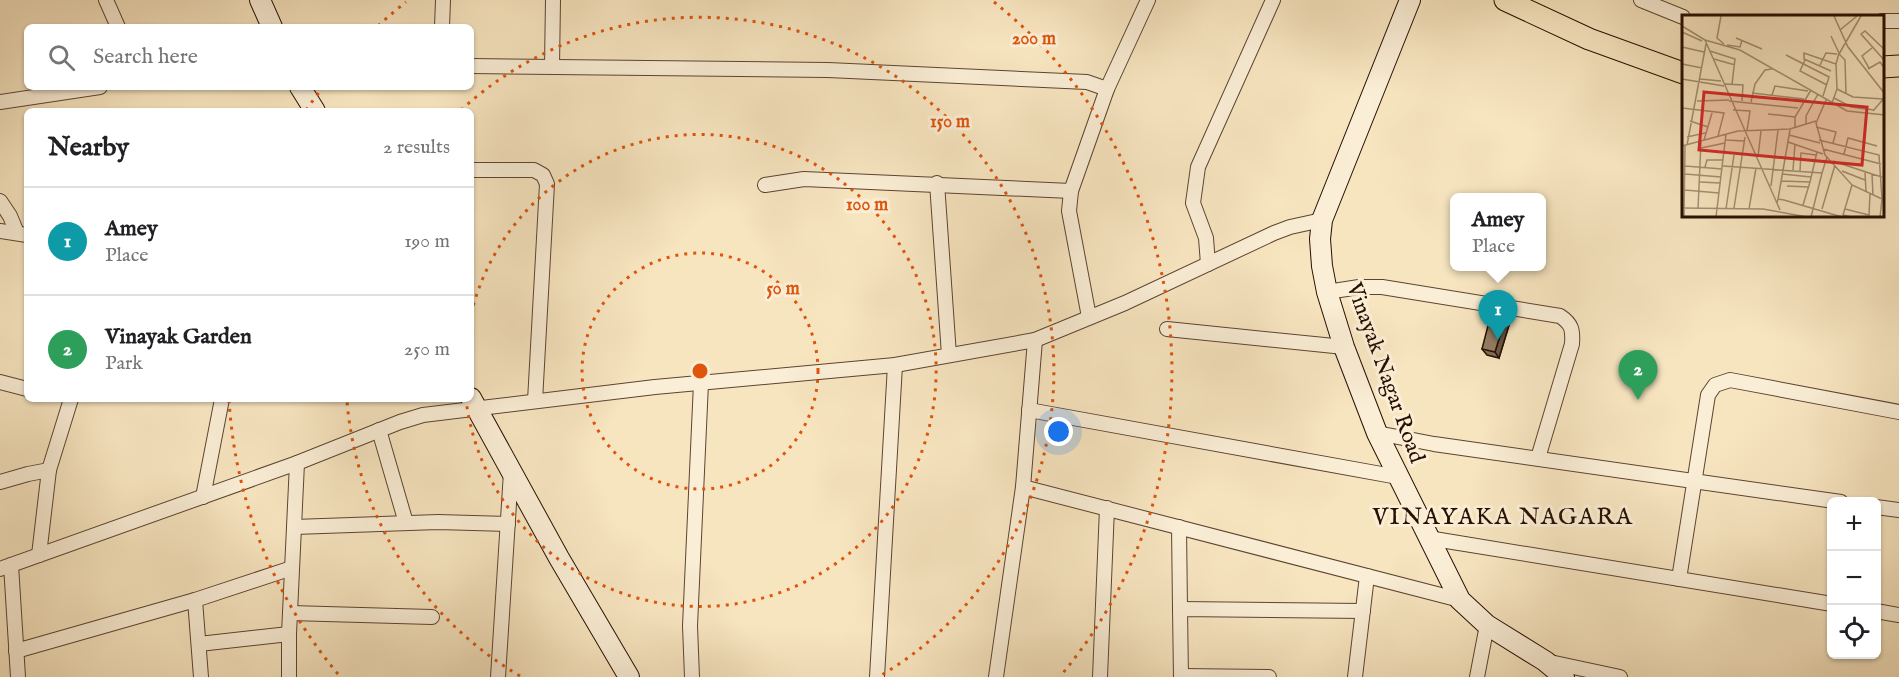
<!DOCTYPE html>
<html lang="en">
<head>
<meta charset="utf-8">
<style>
  :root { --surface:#fff; --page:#f6f6f6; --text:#202124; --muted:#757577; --line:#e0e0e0; --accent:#8f2418 }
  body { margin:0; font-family:"IM FELL English",serif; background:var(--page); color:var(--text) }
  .controls { position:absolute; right:18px; bottom:18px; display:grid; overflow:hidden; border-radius:9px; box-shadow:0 2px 4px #0004 }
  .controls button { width:54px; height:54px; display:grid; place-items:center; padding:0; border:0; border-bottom:2px solid var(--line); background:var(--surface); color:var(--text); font:30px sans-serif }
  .you { position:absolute; left:1059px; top:432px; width:21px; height:21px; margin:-15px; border:4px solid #fff; border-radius:50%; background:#1a73e8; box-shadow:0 0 0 9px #1a73e833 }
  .badge { display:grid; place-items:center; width:39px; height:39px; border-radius:50%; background:var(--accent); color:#fff; font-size:20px; font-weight:700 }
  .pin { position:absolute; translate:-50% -50px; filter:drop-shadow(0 2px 3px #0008) }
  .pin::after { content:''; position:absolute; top:32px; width:21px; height:18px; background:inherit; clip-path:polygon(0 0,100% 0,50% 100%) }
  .popup { position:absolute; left:1450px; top:193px; width:96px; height:78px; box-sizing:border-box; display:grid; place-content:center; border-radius:9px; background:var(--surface); filter:drop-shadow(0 2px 4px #0005); font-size:20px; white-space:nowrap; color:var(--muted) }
  .popup b { font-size:22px; color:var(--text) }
  .popup::after { content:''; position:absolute; left:50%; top:100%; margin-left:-12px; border:12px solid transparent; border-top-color:var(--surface) }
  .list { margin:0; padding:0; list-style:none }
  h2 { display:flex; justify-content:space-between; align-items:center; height:78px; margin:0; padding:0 24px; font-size:26px }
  h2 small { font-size:20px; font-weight:400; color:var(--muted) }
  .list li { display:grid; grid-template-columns:39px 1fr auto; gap:18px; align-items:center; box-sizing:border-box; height:108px; padding:0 24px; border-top:2px solid var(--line) }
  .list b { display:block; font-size:22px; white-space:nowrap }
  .list p { margin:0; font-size:20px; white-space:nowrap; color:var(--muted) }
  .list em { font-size:20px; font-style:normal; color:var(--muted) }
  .icon { flex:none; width:33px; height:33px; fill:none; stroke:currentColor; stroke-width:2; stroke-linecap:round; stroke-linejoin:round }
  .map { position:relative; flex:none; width:1899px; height:677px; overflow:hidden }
  .search { position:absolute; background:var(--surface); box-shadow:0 2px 4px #0004; left:24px; top:24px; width:450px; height:66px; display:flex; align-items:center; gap:15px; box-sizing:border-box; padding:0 21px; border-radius:9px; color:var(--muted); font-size:22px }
  .panel { position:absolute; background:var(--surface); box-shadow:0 2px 4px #0004; left:24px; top:108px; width:450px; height:294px; border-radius:9px }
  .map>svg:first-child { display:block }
</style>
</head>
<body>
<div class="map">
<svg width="1899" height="677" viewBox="0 0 1899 677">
  <rect width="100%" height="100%" fill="#f7e5c0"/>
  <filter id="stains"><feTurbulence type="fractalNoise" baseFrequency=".00333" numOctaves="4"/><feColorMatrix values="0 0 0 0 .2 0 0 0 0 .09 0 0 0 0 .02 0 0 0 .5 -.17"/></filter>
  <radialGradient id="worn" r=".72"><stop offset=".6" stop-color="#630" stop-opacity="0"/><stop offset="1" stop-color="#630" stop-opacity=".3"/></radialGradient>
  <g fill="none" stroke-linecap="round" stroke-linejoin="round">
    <defs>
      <g id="street">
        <path d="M 106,0 L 118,27"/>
        <path d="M 1641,0 L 1683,17"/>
        <path d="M 1882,21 L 1899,21"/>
        <path d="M 442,27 L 443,0"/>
        <path d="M 471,66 L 828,70 L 1087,82 L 1107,89"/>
        <path d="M 552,66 L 553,0"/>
        <path d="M 0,102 L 100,87"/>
        <path d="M 471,170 L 534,170 L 543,175 L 547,184 L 535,401"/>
        <path d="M 937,183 L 949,355"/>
        <path d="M 765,185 L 804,179 L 1071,191"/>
        <path d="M 0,201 L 10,216 L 17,233"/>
        <path d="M 0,231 L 27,235"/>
        <path d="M 1208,264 L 1206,238 L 1193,203 L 1198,167 L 1273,0"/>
        <path d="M 1327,292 L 1359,287 L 1382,287 L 1560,316 C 1572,324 1573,330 1572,344 L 1538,458"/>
        <path d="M 1089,317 L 1069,211 L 1071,191 L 1107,89 L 1148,0"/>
        <path d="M 1167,329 L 1344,347"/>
        <path d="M 0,382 L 27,389"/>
        <path d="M 1029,410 L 1398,477"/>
        <path d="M 379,430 L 406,523"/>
        <path d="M 1377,433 L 1434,444 L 1841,502"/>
        <path d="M 0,482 L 28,474 L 49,470"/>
        <path d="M 1023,487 L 1460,600"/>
        <path d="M 203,497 L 222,399"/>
        <path d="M 1876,507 L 1899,510"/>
        <path d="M 294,527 L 438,522 L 508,524"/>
        <path d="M 1179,527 L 1180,609"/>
        <path d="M 1428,538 L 1832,604"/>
        <path d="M 39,555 L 49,470 L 71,399"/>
        <path d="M 11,565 L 18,677"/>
        <path d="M 0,569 L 297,463 L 400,422 L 423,415 L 655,387 L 895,365 L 1035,340 L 1125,303 L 1274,233 L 1290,227 L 1322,220"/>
        <path d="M 1679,579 L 1708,395 L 1715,385 L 1730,380 L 1899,412"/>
        <path d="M 195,600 L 201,677"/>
        <path d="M 1876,611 L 1899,615"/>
        <path d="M 290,613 L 432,617"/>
        <path d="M 199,644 L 289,634"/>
        <path d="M 16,651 L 195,600 L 292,568"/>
        <path d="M 1550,662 L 1620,677"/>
        <path d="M 1181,676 L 1269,677"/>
        <path d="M 289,677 L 289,634 L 297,463"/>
        <path d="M 498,677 L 511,472"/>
        <path d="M 692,677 L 690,626 L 701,383"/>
        <path d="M 877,677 L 895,365"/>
        <path d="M 996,677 L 1023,487 L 1035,340"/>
        <path d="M 1100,677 L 1107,508"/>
        <path d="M 1181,677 L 1180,609 L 1363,611"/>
        <path d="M 1355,677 L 1367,576"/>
        <path d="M 1477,677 L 1487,625"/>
      </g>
      <g id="secondary">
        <path d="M 260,0 L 272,27"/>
        <path d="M 1410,0 L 1322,220 L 1320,239 L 1322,266 L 1327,292 L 1344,347 L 1377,433 L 1460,600 L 1487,625 L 1545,661 L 1564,677"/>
        <path d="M 300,87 L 315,111"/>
        <path d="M 471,398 L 559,558 L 629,677"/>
      </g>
      <g id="primary">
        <path d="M 1505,0 L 1589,39 L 1683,73"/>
        <path d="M 1882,67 L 1899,66"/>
      </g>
    </defs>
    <use href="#street" stroke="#5c4430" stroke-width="16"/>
    <use href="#secondary" stroke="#280f00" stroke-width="22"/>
    <use href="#primary" stroke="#280f00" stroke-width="23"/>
    <use href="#street" stroke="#faeed6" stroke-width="14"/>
    <use href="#secondary" stroke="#faeed6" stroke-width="20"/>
    <use href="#primary" stroke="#f7e5c0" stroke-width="21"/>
  </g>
  <path fill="#7f6c56" stroke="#280f00" stroke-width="1.5" d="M 1505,319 L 1509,325 L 1499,358 L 1487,355 L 1482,349 Z"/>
  <path fill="#685846" stroke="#280f00" stroke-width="1.5" d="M 1505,319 L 1509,325 L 1499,358 L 1495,352 Z"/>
  <path fill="#947e64" stroke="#280f00" stroke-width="1.5" d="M 1491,314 L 1505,319 L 1495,352 L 1482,349 Z"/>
  <g fill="none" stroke="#de550b" stroke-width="3" stroke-dasharray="3 6">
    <circle cx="700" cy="371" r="118"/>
    <path d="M471 314A236 236 0 1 1 466 400"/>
    <path d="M520 676A354 354 0 0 1 347 402M461 110A354 354 0 1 1 880 676"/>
    <path d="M338 674A472 472 0 0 1 229 400M306 110A472 472 0 0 1 321 90M378 26A472 472 0 0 1 406 2M994 2A472 472 0 0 1 1062 674"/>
  </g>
  <g text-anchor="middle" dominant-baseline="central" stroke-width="6" stroke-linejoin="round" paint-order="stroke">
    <g font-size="22" fill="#280f00" stroke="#faeed6">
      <text transform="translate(1385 373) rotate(70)">Vinayak Nagar Road</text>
    </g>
    <g font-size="24" letter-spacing="1.5" fill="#280f00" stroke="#faeed6">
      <text x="1503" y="517">VINAYAKA NAGARA</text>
    </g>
  </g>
  <g transform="translate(1682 15)">
    <rect width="202" height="202" fill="#f7e5c0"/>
    <path fill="none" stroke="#a48f73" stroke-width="1.5" d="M 39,1 L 35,23 L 42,29M 152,1 L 166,32 L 203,79M 0,11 L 23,25 L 58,35 L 165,96 L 203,100M 158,15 L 175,1M 0,17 L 20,26M 149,21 L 157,38 L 154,49M 54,23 L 80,34M 23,25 L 98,195M 45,30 L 58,32 L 60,25M 0,32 L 22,37M 203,35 L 183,16 L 179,19 L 203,46M 28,36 L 53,44 L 50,69M 104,40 L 147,62 L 141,81M 32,44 L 53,50M 123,45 L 118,56 L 145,70M 0,49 L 20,53M 138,50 L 144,38 L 155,39M 187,53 L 180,41 L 190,33M 186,54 L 198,47 L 203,54M 149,56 L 122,44 L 122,38 L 154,49 L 155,74 L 150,88M 0,64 L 42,71M 18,64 L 39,66M 43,69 L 61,70 L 60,86M 155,74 L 171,82 L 201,84M 70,78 L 122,84M 164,79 L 163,45 L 157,39 L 179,1M 90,80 L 93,71 L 126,76M 152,83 L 169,92 L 192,95M 144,85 L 134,108 L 143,140 L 170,170 L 200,184 L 198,202M 15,86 L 47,85M 47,86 L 116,93M 69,87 L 73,69 L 83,55 L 90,54M 0,93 L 42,98 L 36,121M 51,95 L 68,96 L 65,116M 191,96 L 203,82M 86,99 L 113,102M 8,106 L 26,112M 124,109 L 124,101 L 136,79M 134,112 L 154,117 L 151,128M 113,113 L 113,102 L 129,75M 107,120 L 138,128M 5,122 L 23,118M 22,125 L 30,98M 44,125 L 62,126M 137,125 L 197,140 L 200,184M 106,127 L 141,139M 5,130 L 24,29M 0,131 L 56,116 L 108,114 L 134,106M 19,133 L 43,128M 141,134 L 199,149M 162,139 L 166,123 L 195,131M 76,142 L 79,116M 151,146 L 190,159M 3,151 L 40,154M 41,151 L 140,158 L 145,142M 23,152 L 25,145 L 41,145M 111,155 L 113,129M 118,156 L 119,138 L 134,140M 160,156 L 183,165M 183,157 L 184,177M 3,159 L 39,162M 100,159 L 129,162M 99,166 L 128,167 L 135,137M 18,167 L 38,168M 89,171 L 96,115M 105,171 L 126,172M 3,175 L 37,178M 191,180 L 190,159 L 200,162M 96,184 L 108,115M 95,188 L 96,184 L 102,185 L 160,202M 121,190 L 128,167M 0,193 L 81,194 L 125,202M 52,193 L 63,122M 16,194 L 19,126M 44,194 L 52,140M 67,194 L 74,153M 140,194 L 153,150M 163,194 L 187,200 L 188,179M 2,202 L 3,130M 34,202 L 44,119M 129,202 L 140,158M 169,202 L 161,200 L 170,170"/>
    <path fill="#d62828" fill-opacity="0.15" stroke="#d62828" stroke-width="3" d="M 22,77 L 185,92 L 180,150 L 17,135 Z"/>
    <rect width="202" height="202" fill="none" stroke="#280f00" stroke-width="3"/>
  </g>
  <circle cx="700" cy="371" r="9" fill="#de550b" stroke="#faeed6" stroke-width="3"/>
  <g font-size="18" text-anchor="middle" font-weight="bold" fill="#de550b" stroke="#faeed6" stroke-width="6" stroke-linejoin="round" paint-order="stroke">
    <text x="1034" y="44">200 m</text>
    <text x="950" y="127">150 m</text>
    <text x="867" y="210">100 m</text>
    <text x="783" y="294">50 m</text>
  </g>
  <rect width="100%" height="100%" filter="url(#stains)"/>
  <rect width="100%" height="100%" fill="url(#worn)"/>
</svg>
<div class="controls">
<button>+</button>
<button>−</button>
<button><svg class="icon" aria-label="locate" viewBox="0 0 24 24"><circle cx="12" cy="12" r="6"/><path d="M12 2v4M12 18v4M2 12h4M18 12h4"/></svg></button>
</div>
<div class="you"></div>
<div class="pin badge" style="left:1498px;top:340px;background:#0f9aa8">1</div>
<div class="popup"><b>Amey</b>Place</div>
<div class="pin badge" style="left:1638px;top:400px;background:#2e9e5b">2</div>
<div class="search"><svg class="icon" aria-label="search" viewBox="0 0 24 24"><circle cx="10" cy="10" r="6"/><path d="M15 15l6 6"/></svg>Search here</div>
<section class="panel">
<h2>Nearby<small>2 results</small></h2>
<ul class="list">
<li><span class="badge" style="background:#0f9aa8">1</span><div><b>Amey</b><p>Place</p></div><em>190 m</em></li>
<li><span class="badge" style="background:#2e9e5b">2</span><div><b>Vinayak Garden</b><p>Park</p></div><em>250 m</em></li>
</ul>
</section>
</div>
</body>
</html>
